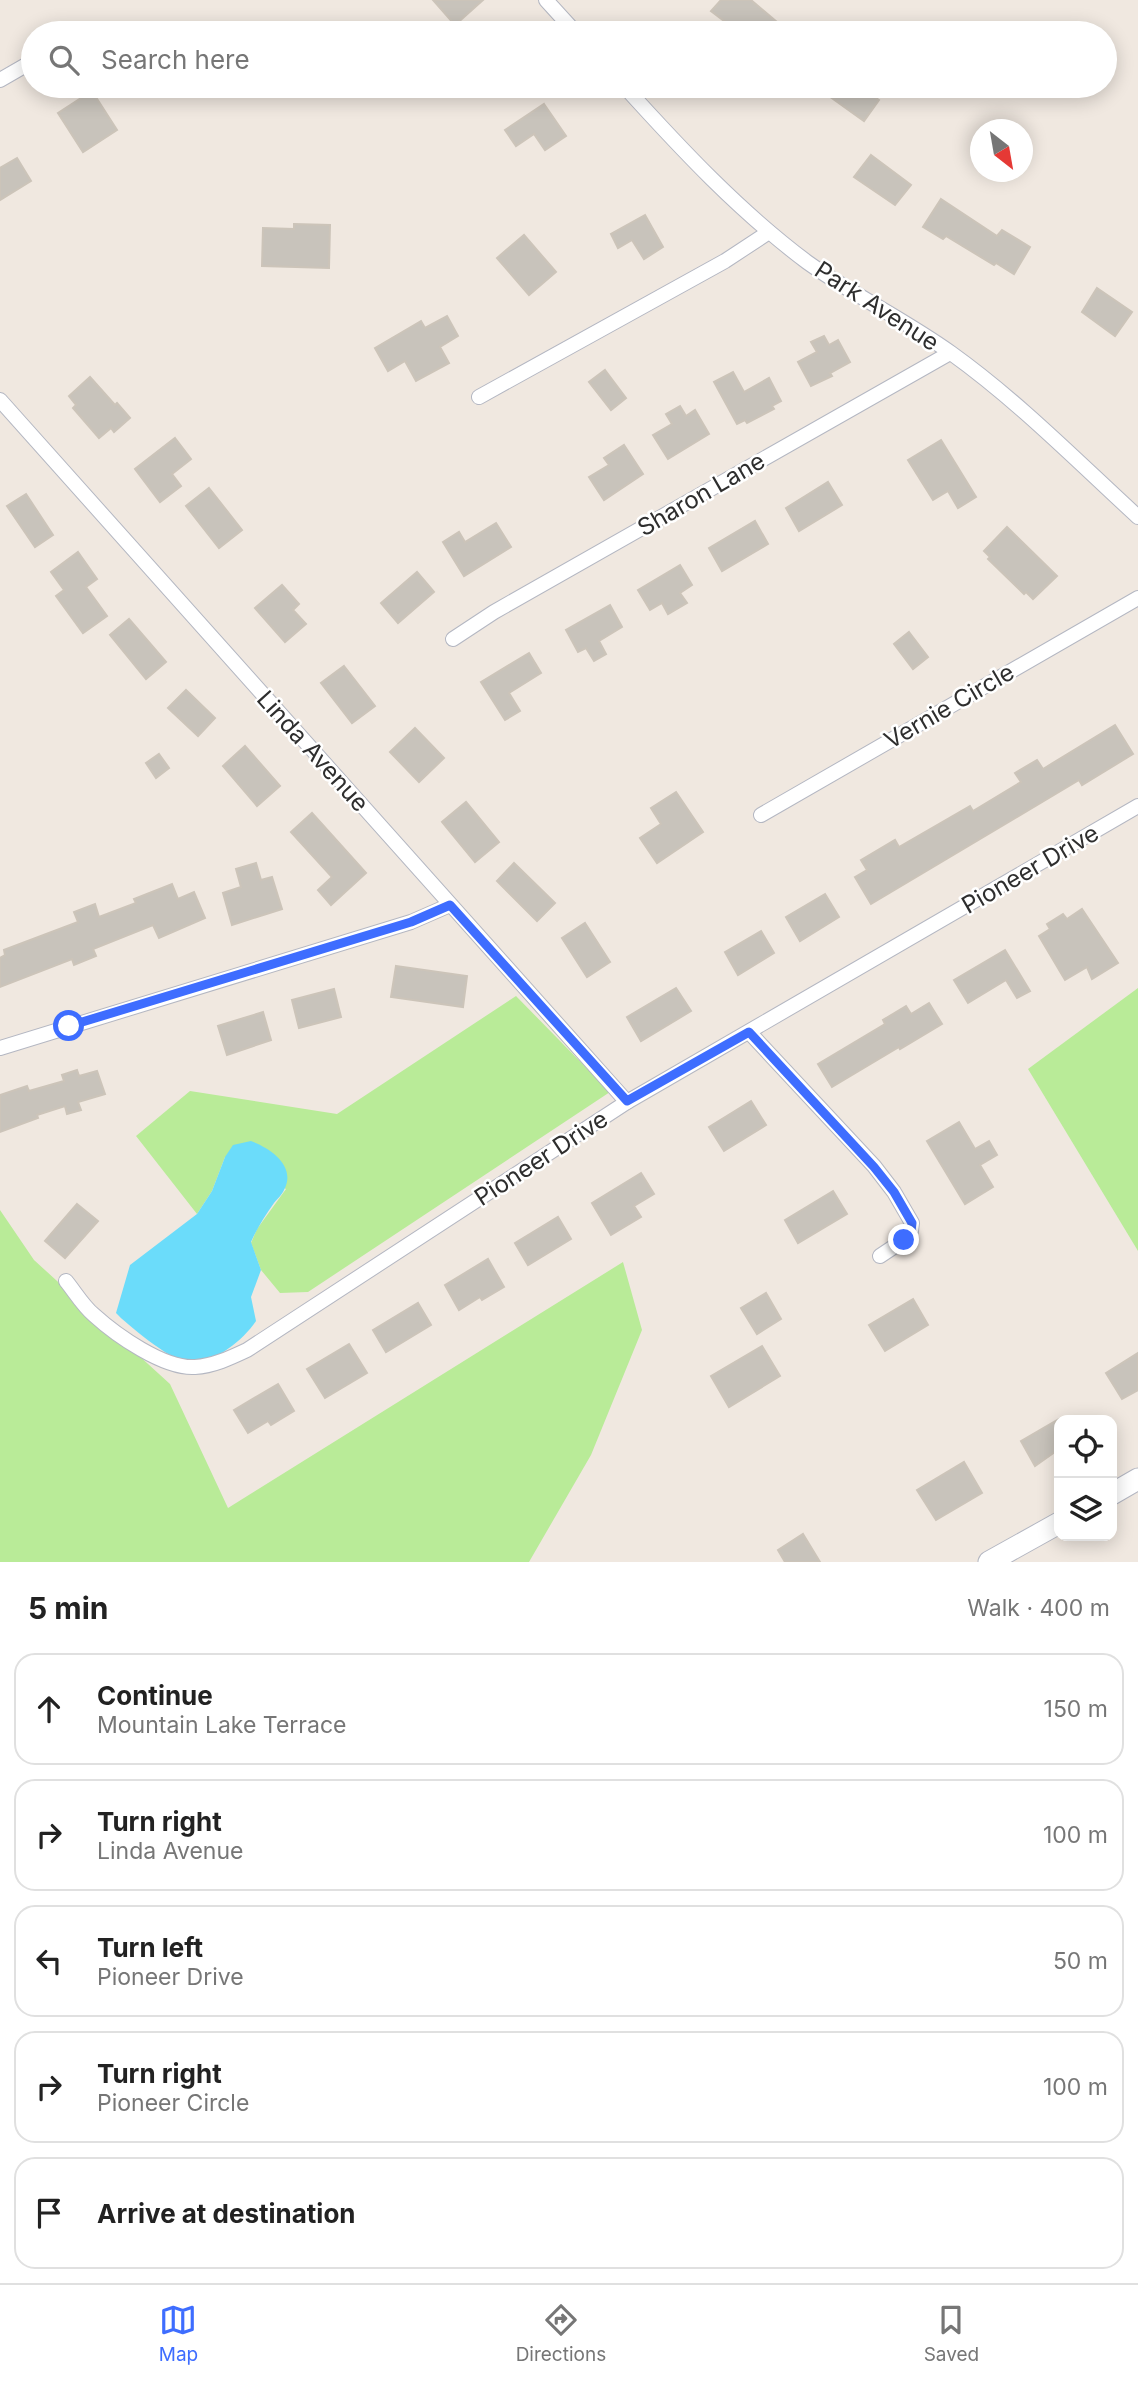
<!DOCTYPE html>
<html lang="en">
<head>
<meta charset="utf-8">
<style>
  :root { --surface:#fff; --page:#f6f6f6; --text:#222; --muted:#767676; --line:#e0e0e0; --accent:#3e6dff }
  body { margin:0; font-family:Inter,sans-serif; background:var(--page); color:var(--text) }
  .controls { position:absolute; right:21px; bottom:21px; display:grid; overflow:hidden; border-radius:14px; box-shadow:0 4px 18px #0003 }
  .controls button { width:63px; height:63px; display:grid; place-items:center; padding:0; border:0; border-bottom:2px solid var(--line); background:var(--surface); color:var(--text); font:35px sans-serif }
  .compass { position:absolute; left:970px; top:119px; width:63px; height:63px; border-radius:50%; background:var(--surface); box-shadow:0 4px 18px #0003; rotate:149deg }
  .stop { position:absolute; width:21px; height:21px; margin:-16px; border:5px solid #3e6dff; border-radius:50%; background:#fff }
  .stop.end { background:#3e6dff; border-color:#fff; box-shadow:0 2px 7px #0008 }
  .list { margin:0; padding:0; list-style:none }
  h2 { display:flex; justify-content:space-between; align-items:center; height:91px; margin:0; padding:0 28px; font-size:30px }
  h2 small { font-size:23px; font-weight:400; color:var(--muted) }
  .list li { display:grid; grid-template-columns:46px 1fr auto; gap:21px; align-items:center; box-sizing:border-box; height:112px; margin:0 14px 14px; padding:0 14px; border:2px solid var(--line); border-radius:21px }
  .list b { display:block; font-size:26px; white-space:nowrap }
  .list p { margin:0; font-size:23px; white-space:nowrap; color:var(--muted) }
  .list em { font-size:23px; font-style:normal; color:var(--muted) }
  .icon { flex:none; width:38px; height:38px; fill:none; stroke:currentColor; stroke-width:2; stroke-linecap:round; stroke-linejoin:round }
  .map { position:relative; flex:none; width:1138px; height:1562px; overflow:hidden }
  .search { position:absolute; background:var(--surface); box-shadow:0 4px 18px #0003; left:21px; right:21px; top:21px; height:77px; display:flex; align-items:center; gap:18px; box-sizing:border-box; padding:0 24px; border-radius:38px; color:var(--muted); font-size:26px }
  .sheet { height:721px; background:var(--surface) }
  nav { display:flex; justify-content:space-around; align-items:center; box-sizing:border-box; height:98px; border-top:2px solid var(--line); background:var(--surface); font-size:19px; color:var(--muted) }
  nav a { display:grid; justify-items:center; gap:4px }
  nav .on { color:var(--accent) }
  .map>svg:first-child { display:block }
</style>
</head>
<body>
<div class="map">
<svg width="1138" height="1562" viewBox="0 0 1138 1562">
  <rect width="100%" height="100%" fill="#f0e8e0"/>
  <g fill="#b9eb98">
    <path d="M 1138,988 L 1138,1251 L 1028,1069 Z"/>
    <path d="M 516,996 L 610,1092 L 308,1292 L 280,1293 L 261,1270 L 251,1243 L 257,1229 L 286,1189 L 225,1157 L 212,1191 L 197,1214 L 136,1136 L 190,1091 L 337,1114 Z"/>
    <path d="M 0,1210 L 34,1260 L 170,1384 L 228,1508 L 623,1262 L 642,1330 L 591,1455 L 529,1562 L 0,1562 Z"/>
  </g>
  <path fill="#6bdcfa" d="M 251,1141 C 270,1148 297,1166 284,1190 C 282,1195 277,1199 274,1203 C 265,1216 257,1228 251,1242 L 261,1270 L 251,1297 L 256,1321 C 241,1343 210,1367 183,1361 C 170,1359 126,1324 116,1313 L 130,1265 L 197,1214 L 212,1191 L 225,1157 L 233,1145 Z"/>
  <g fill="#c8c3bb" stroke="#ccc4b9" stroke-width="2">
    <path d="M 433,0 L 483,0 L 455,25 Z"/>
    <path d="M 721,0 L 751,0 L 790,33 L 713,33 L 724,21 L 711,11 Z"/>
    <path d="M 815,86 L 884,86 L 876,98 L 879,100 L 864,121 Z"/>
    <path d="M 92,91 L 117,130 L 83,152 L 58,113 Z"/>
    <path d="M 544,104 L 566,136 L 545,150 L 534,134 L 516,146 L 505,130 Z"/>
    <path d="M 871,155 L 911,185 L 895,205 L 854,177 Z"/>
    <path d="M 17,158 L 31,181 L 0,200 L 0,168 Z"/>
    <path d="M 941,199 L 997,236 L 1002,230 L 1030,247 L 1014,274 L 996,263 L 994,265 L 946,236 L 943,239 L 923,227 Z"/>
    <path d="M 645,215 L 663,247 L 644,259 L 632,240 L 618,248 L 611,234 Z"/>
    <path d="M 294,224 L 330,225 L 329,268 L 262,266 L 263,228 L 294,229 Z"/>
    <path d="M 524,235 L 556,272 L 529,295 L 497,258 Z"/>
    <path d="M 1097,288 L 1132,312 L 1115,336 L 1082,312 Z"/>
    <path d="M 447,316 L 458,336 L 440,347 L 449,363 L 416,381 L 405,361 L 388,371 L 375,348 L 421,321 L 425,328 Z"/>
    <path d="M 824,336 L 829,345 L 838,340 L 850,362 L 830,373 L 832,376 L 811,386 L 798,362 L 817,352 L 811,342 Z"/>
    <path d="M 605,370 L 626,398 L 611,410 L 589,382 Z"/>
    <path d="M 733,372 L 744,392 L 769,378 L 781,401 L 772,406 L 774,409 L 747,423 L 745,420 L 737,424 L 714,382 Z"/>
    <path d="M 90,377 L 115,405 L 117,403 L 130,418 L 114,432 L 111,428 L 99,438 L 73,408 L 76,405 L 69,396 Z"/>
    <path d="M 680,406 L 686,416 L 695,410 L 709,434 L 668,459 L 653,435 L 672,424 L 666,414 Z"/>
    <path d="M 175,438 L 191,459 L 172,474 L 181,486 L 160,502 L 135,469 Z"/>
    <path d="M 941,440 L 976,497 L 958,508 L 948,491 L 933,500 L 908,460 Z"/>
    <path d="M 624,445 L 643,474 L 604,500 L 589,477 L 609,465 L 604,458 Z"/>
    <path d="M 828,482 L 842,505 L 799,531 L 786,508 Z"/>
    <path d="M 209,488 L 242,530 L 219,548 L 186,506 Z"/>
    <path d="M 26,494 L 53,535 L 35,547 L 7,506 Z"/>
    <path d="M 755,521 L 768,544 L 722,571 L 709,548 Z"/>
    <path d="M 496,523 L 511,547 L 464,576 L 443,542 L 459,532 L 465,542 Z"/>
    <path d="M 1007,527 L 1057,576 L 1033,599 L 1026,592 L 1024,594 L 988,559 L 990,557 L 984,551 Z"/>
    <path d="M 78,552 L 97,579 L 86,587 L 107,616 L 83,633 L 56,596 L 64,590 L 51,572 Z"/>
    <path d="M 680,565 L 692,585 L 680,593 L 687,603 L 668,614 L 662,603 L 650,610 L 638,590 Z"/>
    <path d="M 417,572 L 434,592 L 398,623 L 381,603 Z"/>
    <path d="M 282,585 L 299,604 L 293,610 L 306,624 L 285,642 L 255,608 Z"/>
    <path d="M 610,605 L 622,627 L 599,641 L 606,654 L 594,661 L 586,648 L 578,652 L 566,630 Z"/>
    <path d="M 129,619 L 166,662 L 146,679 L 110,635 Z"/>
    <path d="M 909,632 L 928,657 L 913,669 L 894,644 Z"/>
    <path d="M 529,653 L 541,673 L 509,693 L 520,711 L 505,720 L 481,682 Z"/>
    <path d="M 344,666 L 375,706 L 352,723 L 321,683 Z"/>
    <path d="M 186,690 L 215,718 L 198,736 L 168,708 Z"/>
    <path d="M 1115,725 L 1133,754 L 1082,785 L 1079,780 L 871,904 L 855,877 L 867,870 L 861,860 L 895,840 L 899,847 L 970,806 L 973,811 L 1021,782 L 1015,773 L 1037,760 L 1043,769 Z"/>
    <path d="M 415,728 L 444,758 L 419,782 L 390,752 Z"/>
    <path d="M 245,746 L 280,786 L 257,806 L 223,766 Z"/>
    <path d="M 159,754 L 169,768 L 156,778 L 146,763 Z"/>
    <path d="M 676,792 L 703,832 L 657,863 L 640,838 L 661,824 L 651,808 Z"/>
    <path d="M 466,802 L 499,842 L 475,862 L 442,822 Z"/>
    <path d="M 312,813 L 366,873 L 331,905 L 318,890 L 332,877 L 291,832 Z"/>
    <path d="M 256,863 L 261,880 L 272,877 L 282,909 L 232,925 L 223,893 L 241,887 L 236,869 Z"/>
    <path d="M 514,863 L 555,903 L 537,921 L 497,881 Z"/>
    <path d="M 172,884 L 178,899 L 194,892 L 205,918 L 159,938 L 153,925 L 93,949 L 96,956 L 74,965 L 72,959 L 0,987 L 0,958 L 5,955 L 4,950 L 78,922 L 74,912 L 95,904 L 99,917 L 136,903 L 134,899 Z"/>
    <path d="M 825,894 L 839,917 L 800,941 L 786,917 Z"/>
    <path d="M 1082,909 L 1118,963 L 1092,979 L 1087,967 L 1065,980 L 1039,936 L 1050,929 L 1047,924 L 1063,914 L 1067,919 Z"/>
    <path d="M 585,923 L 610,962 L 587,977 L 562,938 Z"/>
    <path d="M 761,931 L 774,953 L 738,975 L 725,952 Z"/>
    <path d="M 1005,950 L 1030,991 L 1017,998 L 1006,980 L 968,1003 L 954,980 Z"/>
    <path d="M 396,966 L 467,976 L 463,1007 L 391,997 Z"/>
    <path d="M 676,988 L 691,1011 L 641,1041 L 627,1017 Z"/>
    <path d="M 334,989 L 341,1017 L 299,1028 L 292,1000 Z"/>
    <path d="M 929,1003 L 942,1024 L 900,1049 L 899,1047 L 832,1087 L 818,1064 L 885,1024 L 883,1020 L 906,1006 L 911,1014 Z"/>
    <path d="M 263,1012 L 271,1040 L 227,1055 L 218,1026 Z"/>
    <path d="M 77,1070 L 79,1076 L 97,1071 L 105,1094 L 78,1102 L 81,1110 L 67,1114 L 65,1106 L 37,1115 L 38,1118 L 0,1132 L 0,1095 L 27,1086 L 29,1091 L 64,1081 L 62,1075 Z"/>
    <path d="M 751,1101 L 766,1125 L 724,1151 L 709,1127 Z"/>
    <path d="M 959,1122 L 975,1149 L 989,1141 L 997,1155 L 980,1165 L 993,1187 L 965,1204 L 927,1141 Z"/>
    <path d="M 641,1173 L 654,1194 L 634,1206 L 641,1217 L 611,1235 L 592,1203 Z"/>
    <path d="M 833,1191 L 847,1214 L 798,1243 L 785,1220 Z"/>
    <path d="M 77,1204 L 98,1221 L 65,1258 L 45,1241 Z"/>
    <path d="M 558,1217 L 571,1239 L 528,1265 L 515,1243 Z"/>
    <path d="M 488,1259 L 504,1287 L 482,1300 L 480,1297 L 459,1310 L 445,1285 Z"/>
    <path d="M 766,1293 L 781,1319 L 757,1334 L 741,1308 Z"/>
    <path d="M 913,1299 L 928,1325 L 885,1351 L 869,1325 Z"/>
    <path d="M 418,1303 L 431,1325 L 386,1352 L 373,1330 Z"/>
    <path d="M 349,1344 L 367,1373 L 325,1398 L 307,1369 Z"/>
    <path d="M 762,1346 L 780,1376 L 729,1407 L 711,1376 Z"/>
    <path d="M 1138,1353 L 1138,1390 L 1122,1399 L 1106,1373 Z"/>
    <path d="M 278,1384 L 294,1411 L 271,1425 L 268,1421 L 248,1433 L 234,1410 Z"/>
    <path d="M 1059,1419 L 1059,1449 L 1035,1466 L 1021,1441 Z"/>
    <path d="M 964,1462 L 982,1493 L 936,1520 L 917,1490 Z"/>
    <path d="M 803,1534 L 820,1562 L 785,1562 L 778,1550 Z"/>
  </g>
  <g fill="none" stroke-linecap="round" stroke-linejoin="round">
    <defs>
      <g id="street">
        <path d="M 546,0 L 576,33"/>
        <path d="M 0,80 L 33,61"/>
        <path d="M 624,86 C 681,149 739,211 807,262 C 853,295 905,320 951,353 C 1018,401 1077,461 1138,517"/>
        <path d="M 479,397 L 725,261 L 769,232"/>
        <path d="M 0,400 L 627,1102"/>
        <path d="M 453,639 L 494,612 L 950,353"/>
        <path d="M 761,815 L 1138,598"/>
        <path d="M 749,1032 L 874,1166 L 894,1192 L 912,1223 L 911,1231 L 904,1240 L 880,1256"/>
        <path d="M 0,1048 L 411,922 L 450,905"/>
        <path d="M 66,1281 C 75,1292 83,1306 94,1315 C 116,1335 164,1369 195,1367 C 213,1366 230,1358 247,1350 L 627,1102 L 1138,806"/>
      </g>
      <g id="secondary">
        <path d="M 1112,1494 L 1138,1479"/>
        <path d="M 989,1562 L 1059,1523"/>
      </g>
    </defs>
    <use href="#street" stroke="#b4b7c2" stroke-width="16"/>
    <use href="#secondary" stroke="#b4b7c2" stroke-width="23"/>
    <use href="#street" stroke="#fff" stroke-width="14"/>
    <use href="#secondary" stroke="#fff" stroke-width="21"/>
  </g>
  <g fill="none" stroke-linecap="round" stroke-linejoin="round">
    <path stroke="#3e6dff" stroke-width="9" d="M 69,1026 L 411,922 L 450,905 L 627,1101 L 749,1032 L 874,1167 L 894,1192 L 912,1223 L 911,1231 L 904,1240"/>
  </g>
  <g text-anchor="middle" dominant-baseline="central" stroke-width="5" stroke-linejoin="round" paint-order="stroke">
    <g font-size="24" fill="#2e2e2e" stroke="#fff">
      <text transform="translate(877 306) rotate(33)">Park Avenue</text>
      <text transform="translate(701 494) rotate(-30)">Sharon Lane</text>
      <text transform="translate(949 706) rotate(-30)">Vernie Circle</text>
      <text transform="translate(313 751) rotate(48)">Linda Avenue</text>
      <text transform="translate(1030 869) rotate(-30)">Pioneer Drive</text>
      <text transform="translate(541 1158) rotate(-33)">Pioneer Drive</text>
    </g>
  </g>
</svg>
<div class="controls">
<button><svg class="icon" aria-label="locate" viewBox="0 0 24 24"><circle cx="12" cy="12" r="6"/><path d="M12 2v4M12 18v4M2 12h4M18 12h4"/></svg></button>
<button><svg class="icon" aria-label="layers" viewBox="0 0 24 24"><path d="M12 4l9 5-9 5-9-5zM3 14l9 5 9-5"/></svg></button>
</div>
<svg class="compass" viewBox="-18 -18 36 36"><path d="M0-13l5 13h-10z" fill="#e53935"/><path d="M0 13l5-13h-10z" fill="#767676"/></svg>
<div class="stop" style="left:69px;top:1026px"></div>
<div class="stop end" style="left:904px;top:1240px"></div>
<div class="search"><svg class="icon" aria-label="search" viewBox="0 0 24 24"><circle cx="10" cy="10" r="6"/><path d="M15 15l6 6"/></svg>Search here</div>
</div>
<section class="sheet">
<h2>5 min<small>Walk · 400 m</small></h2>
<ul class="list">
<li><svg class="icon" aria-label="ahead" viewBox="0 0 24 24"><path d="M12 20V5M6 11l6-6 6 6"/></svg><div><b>Continue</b><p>Mountain Lake Terrace</p></div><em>150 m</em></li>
<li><svg class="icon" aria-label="right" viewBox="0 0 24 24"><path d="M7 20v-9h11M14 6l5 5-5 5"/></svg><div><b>Turn right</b><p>Linda Avenue</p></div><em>100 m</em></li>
<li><svg class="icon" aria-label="left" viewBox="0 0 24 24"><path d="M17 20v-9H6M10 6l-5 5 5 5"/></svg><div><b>Turn left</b><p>Pioneer Drive</p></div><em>50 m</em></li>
<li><svg class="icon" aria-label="right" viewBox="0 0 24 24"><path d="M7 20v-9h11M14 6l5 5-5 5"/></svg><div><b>Turn right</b><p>Pioneer Circle</p></div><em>100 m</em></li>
<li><svg class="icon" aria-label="arrive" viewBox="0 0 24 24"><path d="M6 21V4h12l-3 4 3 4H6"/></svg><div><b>Arrive at destination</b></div></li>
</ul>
</section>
<nav>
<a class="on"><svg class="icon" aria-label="map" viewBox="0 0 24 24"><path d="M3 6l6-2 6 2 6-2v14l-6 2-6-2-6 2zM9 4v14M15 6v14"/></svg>Map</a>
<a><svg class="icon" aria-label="directions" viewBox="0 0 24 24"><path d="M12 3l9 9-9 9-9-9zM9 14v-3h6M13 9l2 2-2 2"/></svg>Directions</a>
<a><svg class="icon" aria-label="saved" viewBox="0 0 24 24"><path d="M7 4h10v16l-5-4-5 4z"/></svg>Saved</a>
</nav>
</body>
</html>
